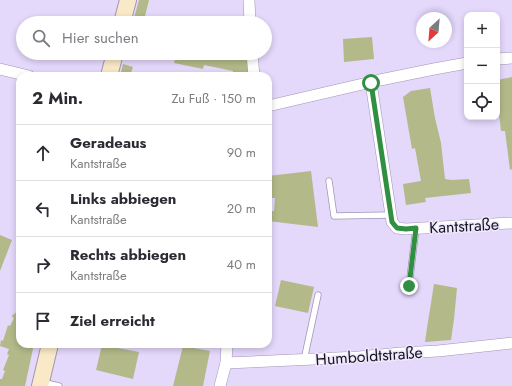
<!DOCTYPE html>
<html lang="de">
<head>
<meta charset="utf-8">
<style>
  :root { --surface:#fff; --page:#f7f7f7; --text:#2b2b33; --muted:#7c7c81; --line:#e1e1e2 }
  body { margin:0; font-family:Jost,sans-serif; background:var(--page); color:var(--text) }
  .controls { position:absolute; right:12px; top:12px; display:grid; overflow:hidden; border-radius:8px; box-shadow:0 2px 6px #0003 }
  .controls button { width:36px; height:36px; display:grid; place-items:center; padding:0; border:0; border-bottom:1px solid var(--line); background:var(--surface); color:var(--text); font:20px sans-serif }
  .compass { position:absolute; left:416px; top:12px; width:36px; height:36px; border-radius:50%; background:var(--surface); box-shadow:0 2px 6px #0003; rotate:206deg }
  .stop { position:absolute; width:12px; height:12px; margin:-9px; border:3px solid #318f42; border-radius:50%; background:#fff }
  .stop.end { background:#318f42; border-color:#fff; box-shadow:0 1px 4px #0008 }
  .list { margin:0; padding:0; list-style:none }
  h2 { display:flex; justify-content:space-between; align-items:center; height:52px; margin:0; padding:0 16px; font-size:17px }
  h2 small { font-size:13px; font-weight:400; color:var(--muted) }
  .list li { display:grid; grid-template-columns:26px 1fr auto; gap:12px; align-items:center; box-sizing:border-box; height:56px; padding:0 16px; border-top:1px solid var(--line) }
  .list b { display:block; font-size:15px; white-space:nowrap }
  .list p { margin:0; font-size:13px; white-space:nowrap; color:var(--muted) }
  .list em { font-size:13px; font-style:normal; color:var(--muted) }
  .icon { flex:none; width:22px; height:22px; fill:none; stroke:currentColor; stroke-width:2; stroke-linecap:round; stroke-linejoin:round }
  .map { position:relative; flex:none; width:512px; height:386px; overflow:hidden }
  .search { position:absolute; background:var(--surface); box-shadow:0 2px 6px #0003; left:16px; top:16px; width:256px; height:44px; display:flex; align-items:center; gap:10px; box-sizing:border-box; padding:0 14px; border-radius:22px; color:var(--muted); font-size:15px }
  .panel { position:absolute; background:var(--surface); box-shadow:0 2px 6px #0003; left:16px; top:72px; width:256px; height:276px; border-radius:12px }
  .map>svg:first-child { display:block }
</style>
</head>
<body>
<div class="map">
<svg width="512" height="386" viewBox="0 0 512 386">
  <rect width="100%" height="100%" fill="#e4d8fb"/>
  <g fill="#b3b989">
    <path d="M 139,0 L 149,0 L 144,20 L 134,18 Z"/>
    <path d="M 372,37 L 374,59 L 344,62 L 343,39 Z"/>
    <path d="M 176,53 L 249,53 L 250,76 L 232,76 L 233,71 L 204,65 L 203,69 L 174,63 Z"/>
    <path d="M 123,64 L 133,67 L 130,76 L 120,76 Z"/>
    <path d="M 512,77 L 512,169 L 510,170 L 505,131 L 501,131 L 497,97 L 497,80 Z"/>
    <path d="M 430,88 L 435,118 L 441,143 L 445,179 L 452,180 L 469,179 L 471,193 L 425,198 L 426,202 L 406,205 L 403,184 L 421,181 L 415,148 L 412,149 L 403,97 L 411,91 Z"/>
    <path d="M 311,171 L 318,227 L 268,221 L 268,211 L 274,211 L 275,198 L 268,198 L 268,176 Z"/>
    <path d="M 0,235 L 12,240 L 0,271 Z"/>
    <path d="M 281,280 L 314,287 L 308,313 L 275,306 Z"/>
    <path d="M 434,284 L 457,288 L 454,319 L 451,340 L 425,342 L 427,328 Z"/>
    <path d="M 20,296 L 20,344 L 34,344 L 25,386 L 0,386 L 0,379 L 2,379 L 5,371 L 3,370 L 9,355 L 7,354 L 9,349 L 0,346 L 1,340 L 3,341 L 8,325 L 10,326 L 14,318 L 12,317 L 13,314 L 15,314 L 18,306 L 16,305 Z"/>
    <path d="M 102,345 L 139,352 L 133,379 L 96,370 Z"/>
    <path d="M 183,346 L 210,351 L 203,386 L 173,386 Z"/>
  </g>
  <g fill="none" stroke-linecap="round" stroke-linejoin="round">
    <defs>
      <g id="lane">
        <path d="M 329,181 L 334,216 L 391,215"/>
        <path d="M 409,286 L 416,228"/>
        <path d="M 304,360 L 318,295"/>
        <path d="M 41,382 L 59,386"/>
      </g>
      <g id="street">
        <path d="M 249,0 L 250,23"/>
        <path d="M 252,53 L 254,76"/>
        <path d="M 497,59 L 512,58"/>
        <path d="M 0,69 L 29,76"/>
        <path d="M 371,83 L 392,222 L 397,228 L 406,229 L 512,223"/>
        <path d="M 268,106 L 380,80 L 434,69 L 467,63"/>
        <path d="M 226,363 L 359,357 L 401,353 L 438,351 L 512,343"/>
        <path d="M 220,386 L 226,363 L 227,344"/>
      </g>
      <g id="secondary">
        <path d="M 122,23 L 128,0"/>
        <path d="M 109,76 L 115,53"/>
        <path d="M 40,386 L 50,344"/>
      </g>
    </defs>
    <use href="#lane" stroke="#a195b6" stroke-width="7"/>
    <use href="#street" stroke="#a195b6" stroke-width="12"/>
    <use href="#secondary" stroke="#a195b6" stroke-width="18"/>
    <use href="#lane" stroke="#fff" stroke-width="5.5"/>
    <use href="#street" stroke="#fff" stroke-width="11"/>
    <use href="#secondary" stroke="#fae9c6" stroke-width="16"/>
  </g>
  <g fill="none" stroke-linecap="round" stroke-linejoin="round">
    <path stroke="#318f42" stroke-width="5" d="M 371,83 L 392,222 L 397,228 L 406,229 L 416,228 L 409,286"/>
  </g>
  <g text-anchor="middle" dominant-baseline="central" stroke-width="3" stroke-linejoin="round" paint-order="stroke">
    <g font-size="16" fill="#16121e" stroke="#efe8fd">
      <text transform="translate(464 226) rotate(-3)">Kantstraße</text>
      <text transform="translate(369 356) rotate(-4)">Humboldtstraße</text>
    </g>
  </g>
</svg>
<div class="controls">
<button>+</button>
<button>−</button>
<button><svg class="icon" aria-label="locate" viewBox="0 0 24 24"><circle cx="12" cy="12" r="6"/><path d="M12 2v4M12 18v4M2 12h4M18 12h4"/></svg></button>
</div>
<svg class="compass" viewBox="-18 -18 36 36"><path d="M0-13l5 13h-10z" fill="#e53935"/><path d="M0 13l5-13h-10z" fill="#7c7c81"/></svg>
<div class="stop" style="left:371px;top:83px"></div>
<div class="stop end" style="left:409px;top:286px"></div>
<div class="search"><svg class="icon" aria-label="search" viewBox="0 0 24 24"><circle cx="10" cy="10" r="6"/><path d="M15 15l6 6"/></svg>Hier suchen</div>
<section class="panel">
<h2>2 Min.<small>Zu Fuß · 150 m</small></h2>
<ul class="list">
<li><svg class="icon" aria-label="ahead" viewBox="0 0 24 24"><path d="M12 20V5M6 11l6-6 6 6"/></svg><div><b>Geradeaus</b><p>Kantstraße</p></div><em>90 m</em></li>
<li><svg class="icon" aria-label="left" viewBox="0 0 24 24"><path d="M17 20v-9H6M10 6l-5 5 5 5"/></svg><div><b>Links abbiegen</b><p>Kantstraße</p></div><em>20 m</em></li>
<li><svg class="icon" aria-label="right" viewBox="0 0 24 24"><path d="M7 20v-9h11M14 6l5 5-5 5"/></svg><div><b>Rechts abbiegen</b><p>Kantstraße</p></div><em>40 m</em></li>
<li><svg class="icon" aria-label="arrive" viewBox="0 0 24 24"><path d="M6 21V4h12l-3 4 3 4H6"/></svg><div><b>Ziel erreicht</b></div></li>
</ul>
</section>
</div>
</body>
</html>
